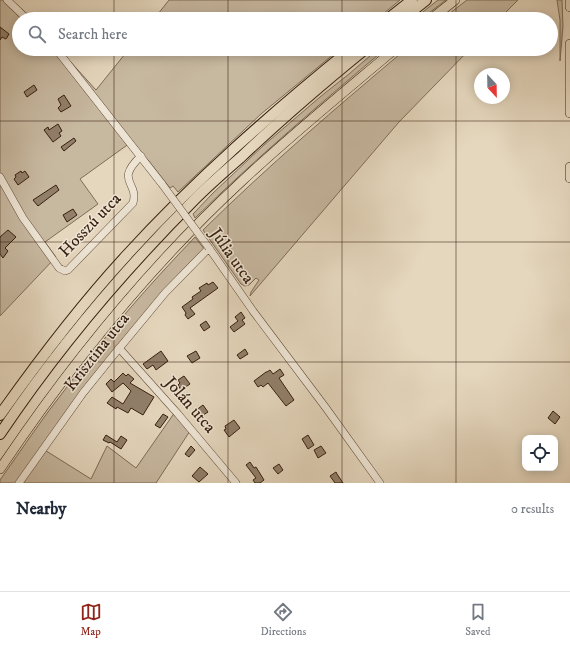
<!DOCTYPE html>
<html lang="en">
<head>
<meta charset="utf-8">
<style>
  :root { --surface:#fff; --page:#f6f6f7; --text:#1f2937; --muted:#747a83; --line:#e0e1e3; --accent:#8f2418 }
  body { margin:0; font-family:"IM FELL DW Pica",serif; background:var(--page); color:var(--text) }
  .controls { position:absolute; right:12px; bottom:12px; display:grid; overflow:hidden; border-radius:8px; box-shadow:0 2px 10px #0003 }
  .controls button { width:36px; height:36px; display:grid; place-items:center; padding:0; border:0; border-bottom:1px solid var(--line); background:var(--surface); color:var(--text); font:20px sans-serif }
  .compass { position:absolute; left:474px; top:68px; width:36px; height:36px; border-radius:50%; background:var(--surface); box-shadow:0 2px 10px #0003; rotate:158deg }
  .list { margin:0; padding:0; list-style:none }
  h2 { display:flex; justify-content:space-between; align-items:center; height:52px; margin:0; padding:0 16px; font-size:17px }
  h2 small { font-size:13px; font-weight:400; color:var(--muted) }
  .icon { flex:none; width:22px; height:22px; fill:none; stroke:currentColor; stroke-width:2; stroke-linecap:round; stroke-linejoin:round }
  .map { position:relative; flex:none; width:570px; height:483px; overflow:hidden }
  .search { position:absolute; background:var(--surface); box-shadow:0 2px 10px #0003; left:12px; right:12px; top:12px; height:44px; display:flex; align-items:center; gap:10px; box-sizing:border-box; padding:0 14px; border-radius:22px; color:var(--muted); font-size:15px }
  .sheet { height:108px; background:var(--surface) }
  nav { display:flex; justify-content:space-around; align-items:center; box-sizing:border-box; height:56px; border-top:1px solid var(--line); background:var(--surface); font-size:11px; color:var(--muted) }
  nav a { display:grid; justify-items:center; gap:2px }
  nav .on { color:var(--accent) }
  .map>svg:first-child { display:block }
</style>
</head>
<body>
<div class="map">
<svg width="570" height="483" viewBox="0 0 570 483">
  <rect width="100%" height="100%" fill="#e5d7be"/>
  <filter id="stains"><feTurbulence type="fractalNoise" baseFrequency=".005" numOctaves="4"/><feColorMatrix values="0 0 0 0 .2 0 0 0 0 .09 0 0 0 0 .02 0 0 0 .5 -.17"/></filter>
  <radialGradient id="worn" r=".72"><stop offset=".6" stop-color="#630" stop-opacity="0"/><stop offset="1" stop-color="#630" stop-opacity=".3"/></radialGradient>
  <g fill="#c7b8a0" stroke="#7f6c58">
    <path d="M 0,0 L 11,0 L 33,19 L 19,19 L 19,49 L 59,49 L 96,90 L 129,49 L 340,49 L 261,114 L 178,192 L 173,186 L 170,188 L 148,160 L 130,143 L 80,179 L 98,204 L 45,242 L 56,257 L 0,316 Z"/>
    <path d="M 169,0 L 400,0 L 377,19 L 154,19 Z"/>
    <path d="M 438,0 L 446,0 L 421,19 L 414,19 Z"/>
    <path d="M 467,0 L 518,0 L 499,19 L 442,19 Z"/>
    <path d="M 557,0 L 562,0 L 563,26 L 560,61 L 560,20 Z"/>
    <path d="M 378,49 L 385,49 C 320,104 255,159 195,218 L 193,214 L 213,193 L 264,145 L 320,97 L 349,74 Z"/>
    <path d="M 406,49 L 470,49 L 399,122 L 250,296 L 251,292 L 259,280 L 256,278 L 249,285 L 245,286 L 241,284 L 203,230 C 268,166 337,107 406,49 Z"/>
    <path d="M 195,237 L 205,250 L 177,280 L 43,449 L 91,479 L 107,446 L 136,468 L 175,412 L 190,431 L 156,483 L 0,483 L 0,480 C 22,449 43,417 67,387 C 106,334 149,285 195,237 Z"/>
  </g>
  <g fill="#917f6a" stroke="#371f0f">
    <path d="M 0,27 L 9,34 L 6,39 L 2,37 L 0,40 Z"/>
    <path d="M 34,85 L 37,90 L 27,97 L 24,92 Z"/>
    <path d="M 64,95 L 71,106 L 61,112 L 58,108 L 61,105 L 58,99 Z"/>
    <path d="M 58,124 L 62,131 L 59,133 L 61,136 L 53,142 L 44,130 L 48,127 L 49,130 Z"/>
    <path d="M 74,138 L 76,141 L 64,151 L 61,147 Z"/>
    <path d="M 21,171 L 22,173 L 25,171 L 29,177 L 18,185 L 14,179 L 16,177 L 15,175 Z"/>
    <path d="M 56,185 L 59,190 L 38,206 L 33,200 Z"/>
    <path d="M 73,209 L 77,215 L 67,222 L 63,215 Z"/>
    <path d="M 8,230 L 16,237 L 5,248 L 8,251 L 3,258 L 0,254 L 0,237 Z"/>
    <path d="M 213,282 L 218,288 L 190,308 L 195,314 L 188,319 L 185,315 L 186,313 L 182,307 L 193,299 L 192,297 L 201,291 L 199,288 L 207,283 L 208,285 Z"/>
    <path d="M 241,312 L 245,318 L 242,320 L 245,324 L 234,332 L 230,327 L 238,321 L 235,317 Z"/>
    <path d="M 206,321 L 210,327 L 204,331 L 200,325 Z"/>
    <path d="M 245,349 L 248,354 L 240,359 L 237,355 Z"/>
    <path d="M 161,351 L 168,361 L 156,370 L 153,365 L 147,369 L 143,364 Z"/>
    <path d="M 196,351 L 200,358 L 192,363 L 187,356 Z"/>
    <path d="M 280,369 L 284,375 L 279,378 L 294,400 L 286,406 L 268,383 L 263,387 L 261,385 L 258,387 L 254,381 L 266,372 L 267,372 L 270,370 L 273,374 Z"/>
    <path d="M 123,373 L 126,376 L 128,374 L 134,379 L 130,383 L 154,397 L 143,415 L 131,408 L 128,413 L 117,407 L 116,409 L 107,403 L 112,397 L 123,404 L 131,391 L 123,383 L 112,392 L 106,384 L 111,379 L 114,382 Z"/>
    <path d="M 184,376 L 190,384 L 181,390 L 178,385 L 180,383 L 178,380 Z"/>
    <path d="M 203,405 L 208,412 L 200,417 L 195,411 Z"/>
    <path d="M 553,411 L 560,417 L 555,424 L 548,418 Z"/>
    <path d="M 163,414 L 168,417 L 160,428 L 155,425 Z"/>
    <path d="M 234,420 L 240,428 L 229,437 L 224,430 L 226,429 L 225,426 Z"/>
    <path d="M 106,435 L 117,442 L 121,436 L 127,440 L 121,449 L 110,442 L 109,443 L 103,440 Z"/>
    <path d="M 308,435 L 314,445 L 308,449 L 302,439 Z"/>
    <path d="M 191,446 L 195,450 L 189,457 L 185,454 Z"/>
    <path d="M 321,446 L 326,453 L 318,458 L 314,450 Z"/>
    <path d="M 250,462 L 254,468 L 256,467 L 264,480 L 260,483 L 255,483 L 253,480 L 256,478 L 246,465 Z"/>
    <path d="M 279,464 L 283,470 L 278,474 L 273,468 Z"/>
    <path d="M 200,467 L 208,474 L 199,482 L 192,476 Z"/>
    <path d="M 336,472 L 337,474 L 343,483 L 335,483 L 330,476 Z"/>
  </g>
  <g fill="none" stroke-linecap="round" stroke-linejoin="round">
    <defs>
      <g id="minor">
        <path d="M 7,0 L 27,19"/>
        <path d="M 56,49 L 162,184"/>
        <path d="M 0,177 L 23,218 L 59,268 L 65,271 L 68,270 L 133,203 C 139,181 114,182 141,156"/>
        <path d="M 119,348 L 178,414 L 236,483"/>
        <path d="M 19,483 L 83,393 L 112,357 L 165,293 L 209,248 L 253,311 L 326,408 L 380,483"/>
      </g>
      <g id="major">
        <path d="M 570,0 L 570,7"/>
        <path d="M 431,19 L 455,0"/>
        <path d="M 570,44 L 570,113"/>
        <path d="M 570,167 L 570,178"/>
        <path d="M 0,469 C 70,365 149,267 242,181 C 291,135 344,92 395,49"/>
      </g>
      <g id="highway">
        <path d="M 388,19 L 412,0"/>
        <path d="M 402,19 L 426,0"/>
        <path d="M 0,415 C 39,360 80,306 126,256 C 195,180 271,114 351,49"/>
        <path d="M 0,434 C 57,349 123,271 195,199 C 209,185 225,171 240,158 C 280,120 322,84 365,49"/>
      </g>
    </defs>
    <use href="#minor" stroke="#624d3b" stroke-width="8"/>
    <use href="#major" stroke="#371f0f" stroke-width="10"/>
    <use href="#highway" stroke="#371f0f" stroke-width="12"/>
    <use href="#minor" stroke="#eee5d5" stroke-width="7"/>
    <use href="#major" stroke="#e5d7be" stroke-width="9"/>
    <use href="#highway" stroke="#e5d7be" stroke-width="10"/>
    <defs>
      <path id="minor-bridge" d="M 162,184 L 209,248"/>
    </defs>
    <use href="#minor-bridge" stroke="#624d3b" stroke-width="8" stroke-linecap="butt"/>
    <use href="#minor-bridge" stroke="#eee5d5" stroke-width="7"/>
  </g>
  <path fill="none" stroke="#371f0f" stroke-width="1" stroke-opacity="0.55" d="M 114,0 L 114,19M 228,0 L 228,19M 342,0 L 342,19M 456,0 L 456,19M 114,49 L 114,483M 228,49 L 228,483M 342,49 L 342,483M 456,49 L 456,483M 0,121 L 570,121M 0,242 L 570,242M 0,362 L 570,362"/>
  <g text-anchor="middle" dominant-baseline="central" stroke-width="3" stroke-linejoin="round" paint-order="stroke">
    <g font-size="17" fill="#371f0f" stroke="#eee5d5">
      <text transform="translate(90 225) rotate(-46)">Hosszú utca</text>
      <text transform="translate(232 256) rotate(55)">Júlia utca</text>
      <text transform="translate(97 352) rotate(-52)">Krisztina utca</text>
      <text transform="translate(190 405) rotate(49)">Jolán utca</text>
    </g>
  </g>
  <rect width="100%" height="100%" filter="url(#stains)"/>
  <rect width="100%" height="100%" fill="url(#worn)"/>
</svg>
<div class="controls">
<button><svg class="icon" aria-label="locate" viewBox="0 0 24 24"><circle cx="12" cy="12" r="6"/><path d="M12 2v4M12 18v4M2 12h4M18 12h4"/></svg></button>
</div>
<svg class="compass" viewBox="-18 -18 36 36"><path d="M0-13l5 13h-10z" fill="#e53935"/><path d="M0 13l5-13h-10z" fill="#747a83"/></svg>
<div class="search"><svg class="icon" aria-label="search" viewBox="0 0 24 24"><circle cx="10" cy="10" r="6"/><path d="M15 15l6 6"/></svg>Search here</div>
</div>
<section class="sheet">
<h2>Nearby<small>0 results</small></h2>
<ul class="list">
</ul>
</section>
<nav>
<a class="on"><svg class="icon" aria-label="map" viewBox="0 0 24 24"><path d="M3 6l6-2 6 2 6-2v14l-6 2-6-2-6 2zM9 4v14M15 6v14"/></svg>Map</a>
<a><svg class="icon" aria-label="directions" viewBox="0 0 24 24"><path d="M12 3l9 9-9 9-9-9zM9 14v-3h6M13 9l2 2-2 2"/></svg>Directions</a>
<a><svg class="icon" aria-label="saved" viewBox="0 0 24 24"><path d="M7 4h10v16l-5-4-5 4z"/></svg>Saved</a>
</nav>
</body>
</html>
